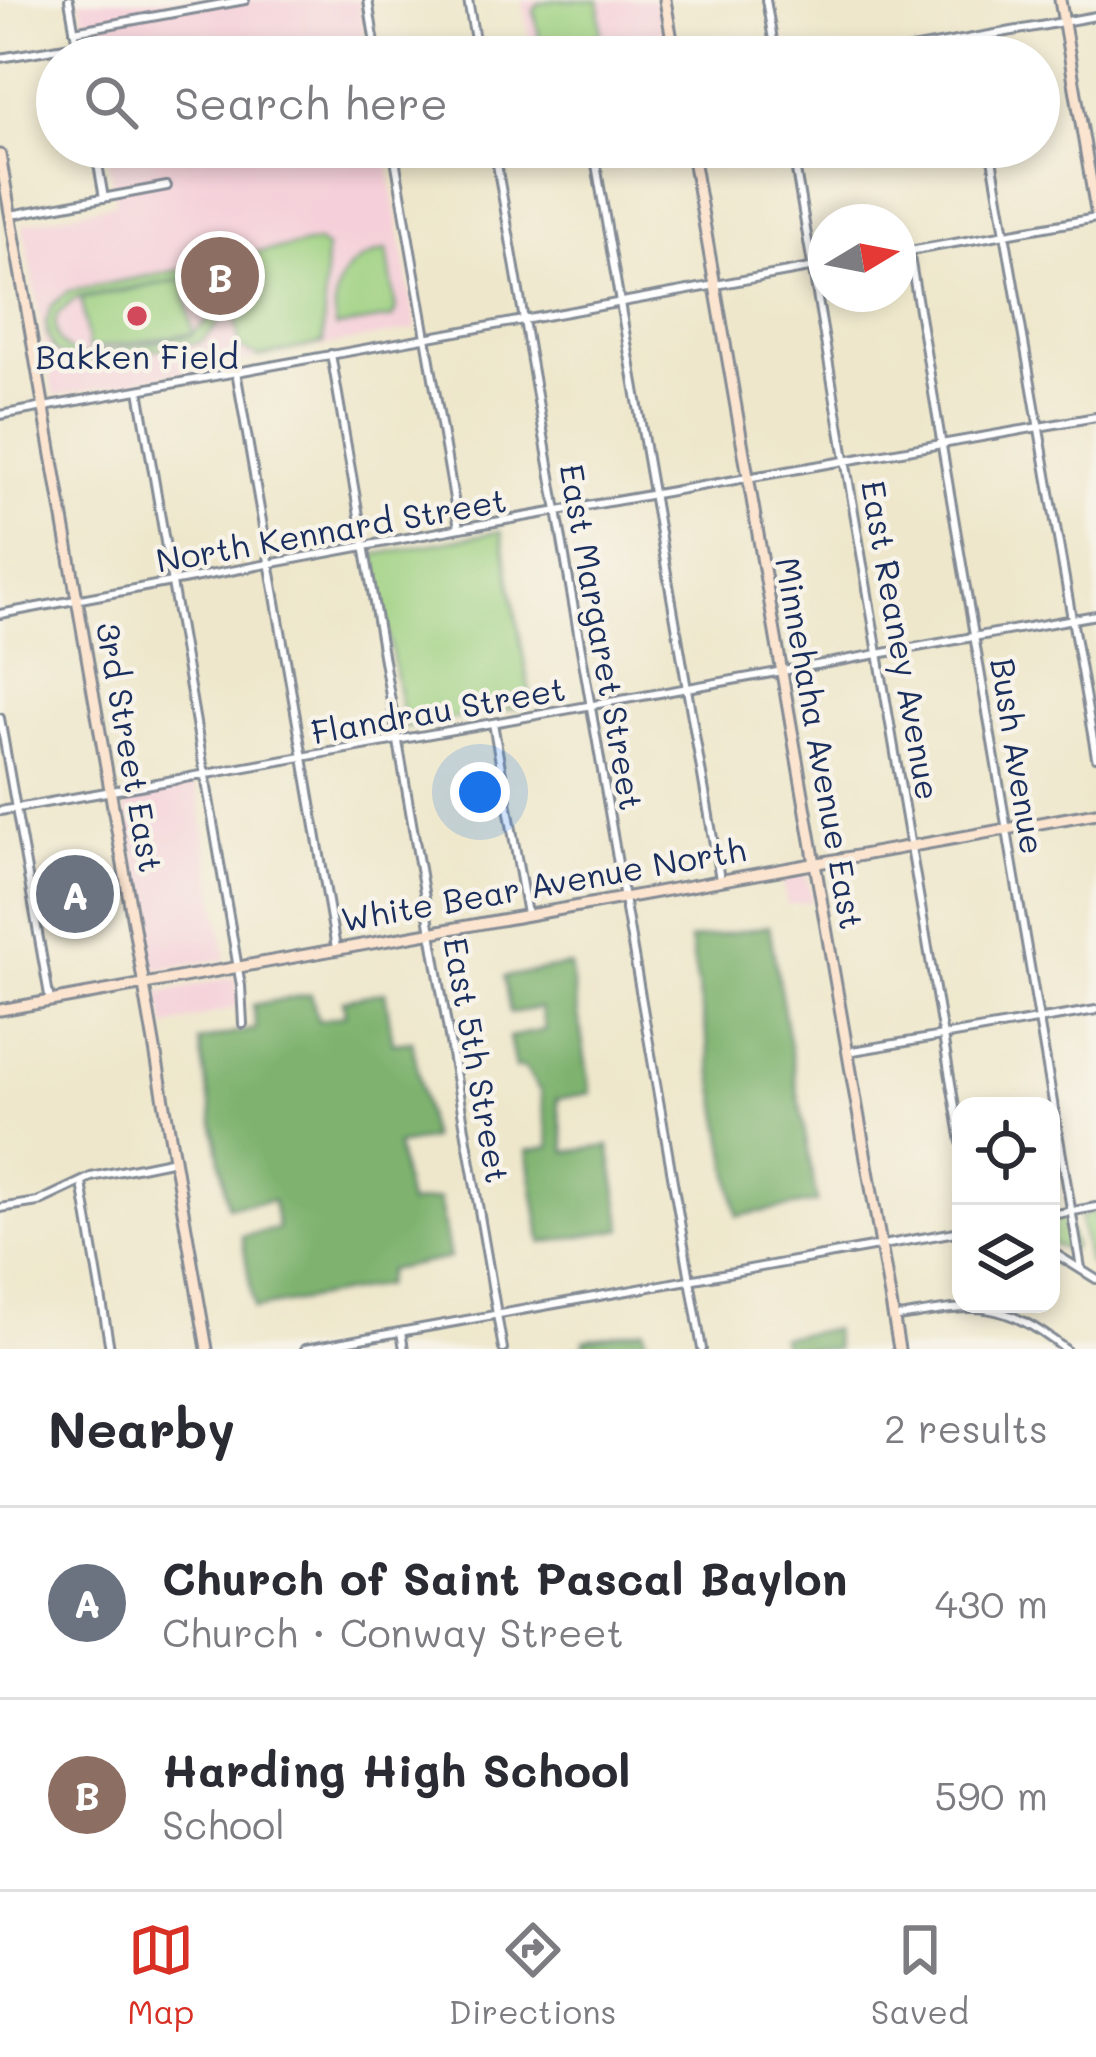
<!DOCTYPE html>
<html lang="en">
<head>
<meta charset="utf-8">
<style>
  :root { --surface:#fff; --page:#f7f7f7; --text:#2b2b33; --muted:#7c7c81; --line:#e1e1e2; --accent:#d93025 }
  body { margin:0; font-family:Mali,sans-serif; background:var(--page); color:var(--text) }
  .controls { position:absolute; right:36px; bottom:36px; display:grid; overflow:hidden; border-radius:24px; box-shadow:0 6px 18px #0003 }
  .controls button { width:108px; height:108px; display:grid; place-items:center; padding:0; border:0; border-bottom:3px solid var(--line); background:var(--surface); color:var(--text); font:60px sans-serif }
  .compass { position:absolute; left:808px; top:204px; width:108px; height:108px; border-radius:50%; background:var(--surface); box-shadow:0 6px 18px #0003; rotate:80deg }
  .you { position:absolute; left:480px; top:792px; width:42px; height:42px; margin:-30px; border:9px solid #fff; border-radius:50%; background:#1a73e8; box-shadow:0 0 0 18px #1a73e833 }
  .badge { display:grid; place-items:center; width:78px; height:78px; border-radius:50%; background:var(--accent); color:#fff; font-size:39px; font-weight:700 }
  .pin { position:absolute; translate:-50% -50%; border:6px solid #fff; box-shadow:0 3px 12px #0006 }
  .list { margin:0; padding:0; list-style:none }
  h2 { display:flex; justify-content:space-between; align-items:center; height:156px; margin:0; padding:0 48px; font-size:51px }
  h2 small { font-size:39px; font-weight:400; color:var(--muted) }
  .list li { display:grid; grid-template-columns:78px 1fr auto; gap:36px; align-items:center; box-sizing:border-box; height:192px; padding:0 48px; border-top:3px solid var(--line) }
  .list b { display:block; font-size:45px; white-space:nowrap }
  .list p { margin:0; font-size:39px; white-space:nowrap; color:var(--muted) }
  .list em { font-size:39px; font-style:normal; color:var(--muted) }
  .icon { flex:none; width:66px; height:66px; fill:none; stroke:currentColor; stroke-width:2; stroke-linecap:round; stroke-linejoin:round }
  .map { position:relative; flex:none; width:1096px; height:1349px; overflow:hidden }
  .search { position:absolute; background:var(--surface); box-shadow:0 6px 18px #0003; left:36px; right:36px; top:36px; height:132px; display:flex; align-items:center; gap:30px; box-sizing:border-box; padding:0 42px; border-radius:66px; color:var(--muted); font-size:45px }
  .sheet { height:540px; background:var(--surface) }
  nav { display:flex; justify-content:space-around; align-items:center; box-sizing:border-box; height:168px; border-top:3px solid var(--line); background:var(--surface); font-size:33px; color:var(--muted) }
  nav a { display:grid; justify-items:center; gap:6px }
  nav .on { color:var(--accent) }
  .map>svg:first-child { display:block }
</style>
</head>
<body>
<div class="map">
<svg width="1096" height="1349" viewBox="0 0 1096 1349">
  <rect width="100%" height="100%" fill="#f7f3e8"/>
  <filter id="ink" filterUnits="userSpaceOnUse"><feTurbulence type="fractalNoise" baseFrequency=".00833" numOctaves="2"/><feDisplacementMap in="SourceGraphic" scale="24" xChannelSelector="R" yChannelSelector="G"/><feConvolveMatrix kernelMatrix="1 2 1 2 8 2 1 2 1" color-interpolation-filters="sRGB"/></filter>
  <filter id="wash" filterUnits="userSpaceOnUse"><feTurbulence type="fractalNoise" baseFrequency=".004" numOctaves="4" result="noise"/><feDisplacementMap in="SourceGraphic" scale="48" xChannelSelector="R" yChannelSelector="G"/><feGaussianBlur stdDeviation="2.7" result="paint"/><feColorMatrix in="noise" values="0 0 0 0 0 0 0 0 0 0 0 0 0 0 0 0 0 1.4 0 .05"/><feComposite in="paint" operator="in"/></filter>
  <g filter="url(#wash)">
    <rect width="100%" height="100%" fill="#eee7cb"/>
    <g fill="#f5cfd9">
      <path d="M 80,0 L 359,0 L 369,57 L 90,57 Z"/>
      <path d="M 522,0 L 657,0 L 667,57 L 533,57 Z"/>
      <path d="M 106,147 L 385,147 L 416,329 L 54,396 L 23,224 L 116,203 Z"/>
      <path d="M 196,785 L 226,959 L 154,970 L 124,798 Z"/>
      <path d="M 806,874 L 813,901 L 787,905 L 782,878 Z"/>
      <path d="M 235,977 L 240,1006 L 165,1027 L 159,993 Z"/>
    </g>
    <g fill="#9dd080" stroke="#5c806f" stroke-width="3" fill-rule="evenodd">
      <path d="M 554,0 L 599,0 L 601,35 L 587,57 L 543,57 L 534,10 L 539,3 Z"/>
      <path d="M 318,242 L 326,248 L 323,343 L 259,357 L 240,348 L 225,258 Z"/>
      <path d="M 387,250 L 396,310 L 392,318 L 336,327 C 330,283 344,261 387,250 Z"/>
      <path d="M 207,265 C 213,297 238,316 200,342 L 77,363 L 55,351 L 48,337 L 46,323 L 51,306 L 69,291 ZM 183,279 C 205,281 216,297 210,319 L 190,336 L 85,355 C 63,352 51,337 57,315 L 76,298 Z"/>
      <path d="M 183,280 L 193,333 L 89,349 L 81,299 Z"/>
      <path d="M 501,531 L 532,705 L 405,727 L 374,555 Z"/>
      <path d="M 1096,1211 L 1096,1269 L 1088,1262 L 1080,1217 Z"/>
      <path d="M 1065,1217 L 1074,1246 L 1069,1251 L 1051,1243 L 1051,1220 Z"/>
    </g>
    <g fill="#7eb26e" stroke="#4c7066" stroke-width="3">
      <path d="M 769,926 L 817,1202 L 737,1216 L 690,940 Z"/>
      <path d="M 570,965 L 591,1093 L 557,1099 L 566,1152 L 609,1146 L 623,1229 L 542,1243 L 527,1151 L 550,1147 L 540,1091 L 524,1067 L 515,1068 L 509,1037 L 545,1030 L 540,1008 L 510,1013 L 504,977 Z"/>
      <path d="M 385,992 L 393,1043 L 412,1041 L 431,1139 L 397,1145 L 408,1204 L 439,1199 L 450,1258 L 388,1270 L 385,1285 L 254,1309 L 242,1236 L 278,1229 L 273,1201 L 228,1206 L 199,1041 L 256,1029 L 253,1005 L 311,994 L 318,1021 L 345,1015 L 343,1000 Z"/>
      <path d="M 644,1329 L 647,1349 L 574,1349 L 585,1347 L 584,1340 Z"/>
      <path d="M 833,1329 L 836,1349 L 783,1349 L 781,1337 Z"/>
    </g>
  </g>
  <g filter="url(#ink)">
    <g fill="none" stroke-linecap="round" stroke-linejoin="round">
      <defs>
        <g id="street">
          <path d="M 69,0 L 79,57"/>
          <path d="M 368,0 L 377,57"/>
          <path d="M 468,0 L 478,57"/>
          <path d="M 766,0 L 776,57"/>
          <path d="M 74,31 L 245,0"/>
          <path d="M 971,39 L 974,57"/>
          <path d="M 867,57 L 1096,16"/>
          <path d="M 0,58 L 77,45"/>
          <path d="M 95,147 L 104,198"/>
          <path d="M 393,147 L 459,528"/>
          <path d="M 494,147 L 702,1349"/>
          <path d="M 593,147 L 720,879"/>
          <path d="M 792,147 L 961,1142"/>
          <path d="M 990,147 L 1096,757"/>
          <path d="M 11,215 L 167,186"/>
          <path d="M 909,251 L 1081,1268"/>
          <path d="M 898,253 L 1096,218"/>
          <path d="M 331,354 L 503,1349"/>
          <path d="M 236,371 L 336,948"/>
          <path d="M 139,390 L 241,986 L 243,1024"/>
          <path d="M 0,415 L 826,265"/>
          <path d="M 0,614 L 466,527 L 1096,417"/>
          <path d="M 0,718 L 50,1001"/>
          <path d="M 493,723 L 527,914"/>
          <path d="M 0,811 L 1096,615"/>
          <path d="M 847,1052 L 1096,1010"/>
          <path d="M 82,1183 L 110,1349"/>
          <path d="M 0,1208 L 38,1202 L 91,1177 L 175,1160"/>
          <path d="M 1051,1215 L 1096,1207"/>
          <path d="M 1051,1251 L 1096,1279"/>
          <path d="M 893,1318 C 972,1305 997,1296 1065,1349"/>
          <path d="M 401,1332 L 404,1349"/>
          <path d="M 305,1349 L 961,1231"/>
        </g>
        <g id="secondary">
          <path d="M 665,0 L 675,57"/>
          <path d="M 1060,0 L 1096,211"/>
          <path d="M 691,147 L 899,1349"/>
          <path d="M 0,155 L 207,1349"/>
          <path d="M 0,1010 L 1096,813"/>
        </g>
      </defs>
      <use href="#street" stroke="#848b94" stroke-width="12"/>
      <use href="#secondary" stroke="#848b94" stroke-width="15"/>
      <use href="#street" stroke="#fff" stroke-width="6"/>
      <use href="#secondary" stroke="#fce5d0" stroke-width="9"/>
    </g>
  </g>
  <circle fill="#d1495b" stroke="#f7f3e8" stroke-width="4.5" cx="137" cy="316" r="12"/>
  <g text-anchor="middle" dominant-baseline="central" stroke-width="9" stroke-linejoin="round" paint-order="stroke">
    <g font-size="33" fill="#1b2f5e" stroke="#f7f3e8">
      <text x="137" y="355">Bakken Field</text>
    </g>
    <g font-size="33" fill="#1b2f5e" stroke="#f7f3e8">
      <text transform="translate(331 529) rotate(-10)">North Kennard Street</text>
      <text transform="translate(603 637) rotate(80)">East Margaret Street</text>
      <text transform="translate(902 640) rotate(80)">East Reaney Avenue</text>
      <text transform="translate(438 709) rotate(-10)">Flandrau Street</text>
      <text transform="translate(821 743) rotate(80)">Minnehaha Avenue East</text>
      <text transform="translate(131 747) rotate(80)">3rd Street East</text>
      <text transform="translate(1019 756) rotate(81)">Bush Avenue</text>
      <text transform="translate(543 883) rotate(-10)">White Bear Avenue North</text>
      <text transform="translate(478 1060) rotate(80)">East 5th Street</text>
    </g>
  </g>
</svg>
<div class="controls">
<button><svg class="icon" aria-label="locate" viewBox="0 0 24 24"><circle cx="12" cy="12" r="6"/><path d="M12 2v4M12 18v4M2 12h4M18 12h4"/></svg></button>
<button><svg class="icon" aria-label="layers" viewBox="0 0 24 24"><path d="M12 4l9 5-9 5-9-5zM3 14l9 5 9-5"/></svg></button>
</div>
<svg class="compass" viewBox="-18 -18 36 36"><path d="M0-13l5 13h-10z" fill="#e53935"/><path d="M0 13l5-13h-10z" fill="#7c7c81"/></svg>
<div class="you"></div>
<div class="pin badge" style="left:75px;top:894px;background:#6b7280">A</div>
<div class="pin badge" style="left:220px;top:276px;background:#8d6e63">B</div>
<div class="search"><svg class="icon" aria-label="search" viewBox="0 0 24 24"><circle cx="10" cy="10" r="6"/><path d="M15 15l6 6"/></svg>Search here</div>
</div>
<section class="sheet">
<h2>Nearby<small>2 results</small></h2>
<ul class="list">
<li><span class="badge" style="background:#6b7280">A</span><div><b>Church of Saint Pascal Baylon</b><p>Church · Conway Street</p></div><em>430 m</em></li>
<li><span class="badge" style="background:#8d6e63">B</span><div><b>Harding High School</b><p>School</p></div><em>590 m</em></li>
</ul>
</section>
<nav>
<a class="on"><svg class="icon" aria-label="map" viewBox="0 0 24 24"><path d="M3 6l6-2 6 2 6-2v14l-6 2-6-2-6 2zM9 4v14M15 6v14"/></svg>Map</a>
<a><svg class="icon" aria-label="directions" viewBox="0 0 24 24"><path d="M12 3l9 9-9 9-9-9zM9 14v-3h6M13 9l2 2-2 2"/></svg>Directions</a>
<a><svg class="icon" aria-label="saved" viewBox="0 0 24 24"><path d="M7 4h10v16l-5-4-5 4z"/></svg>Saved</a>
</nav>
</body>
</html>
